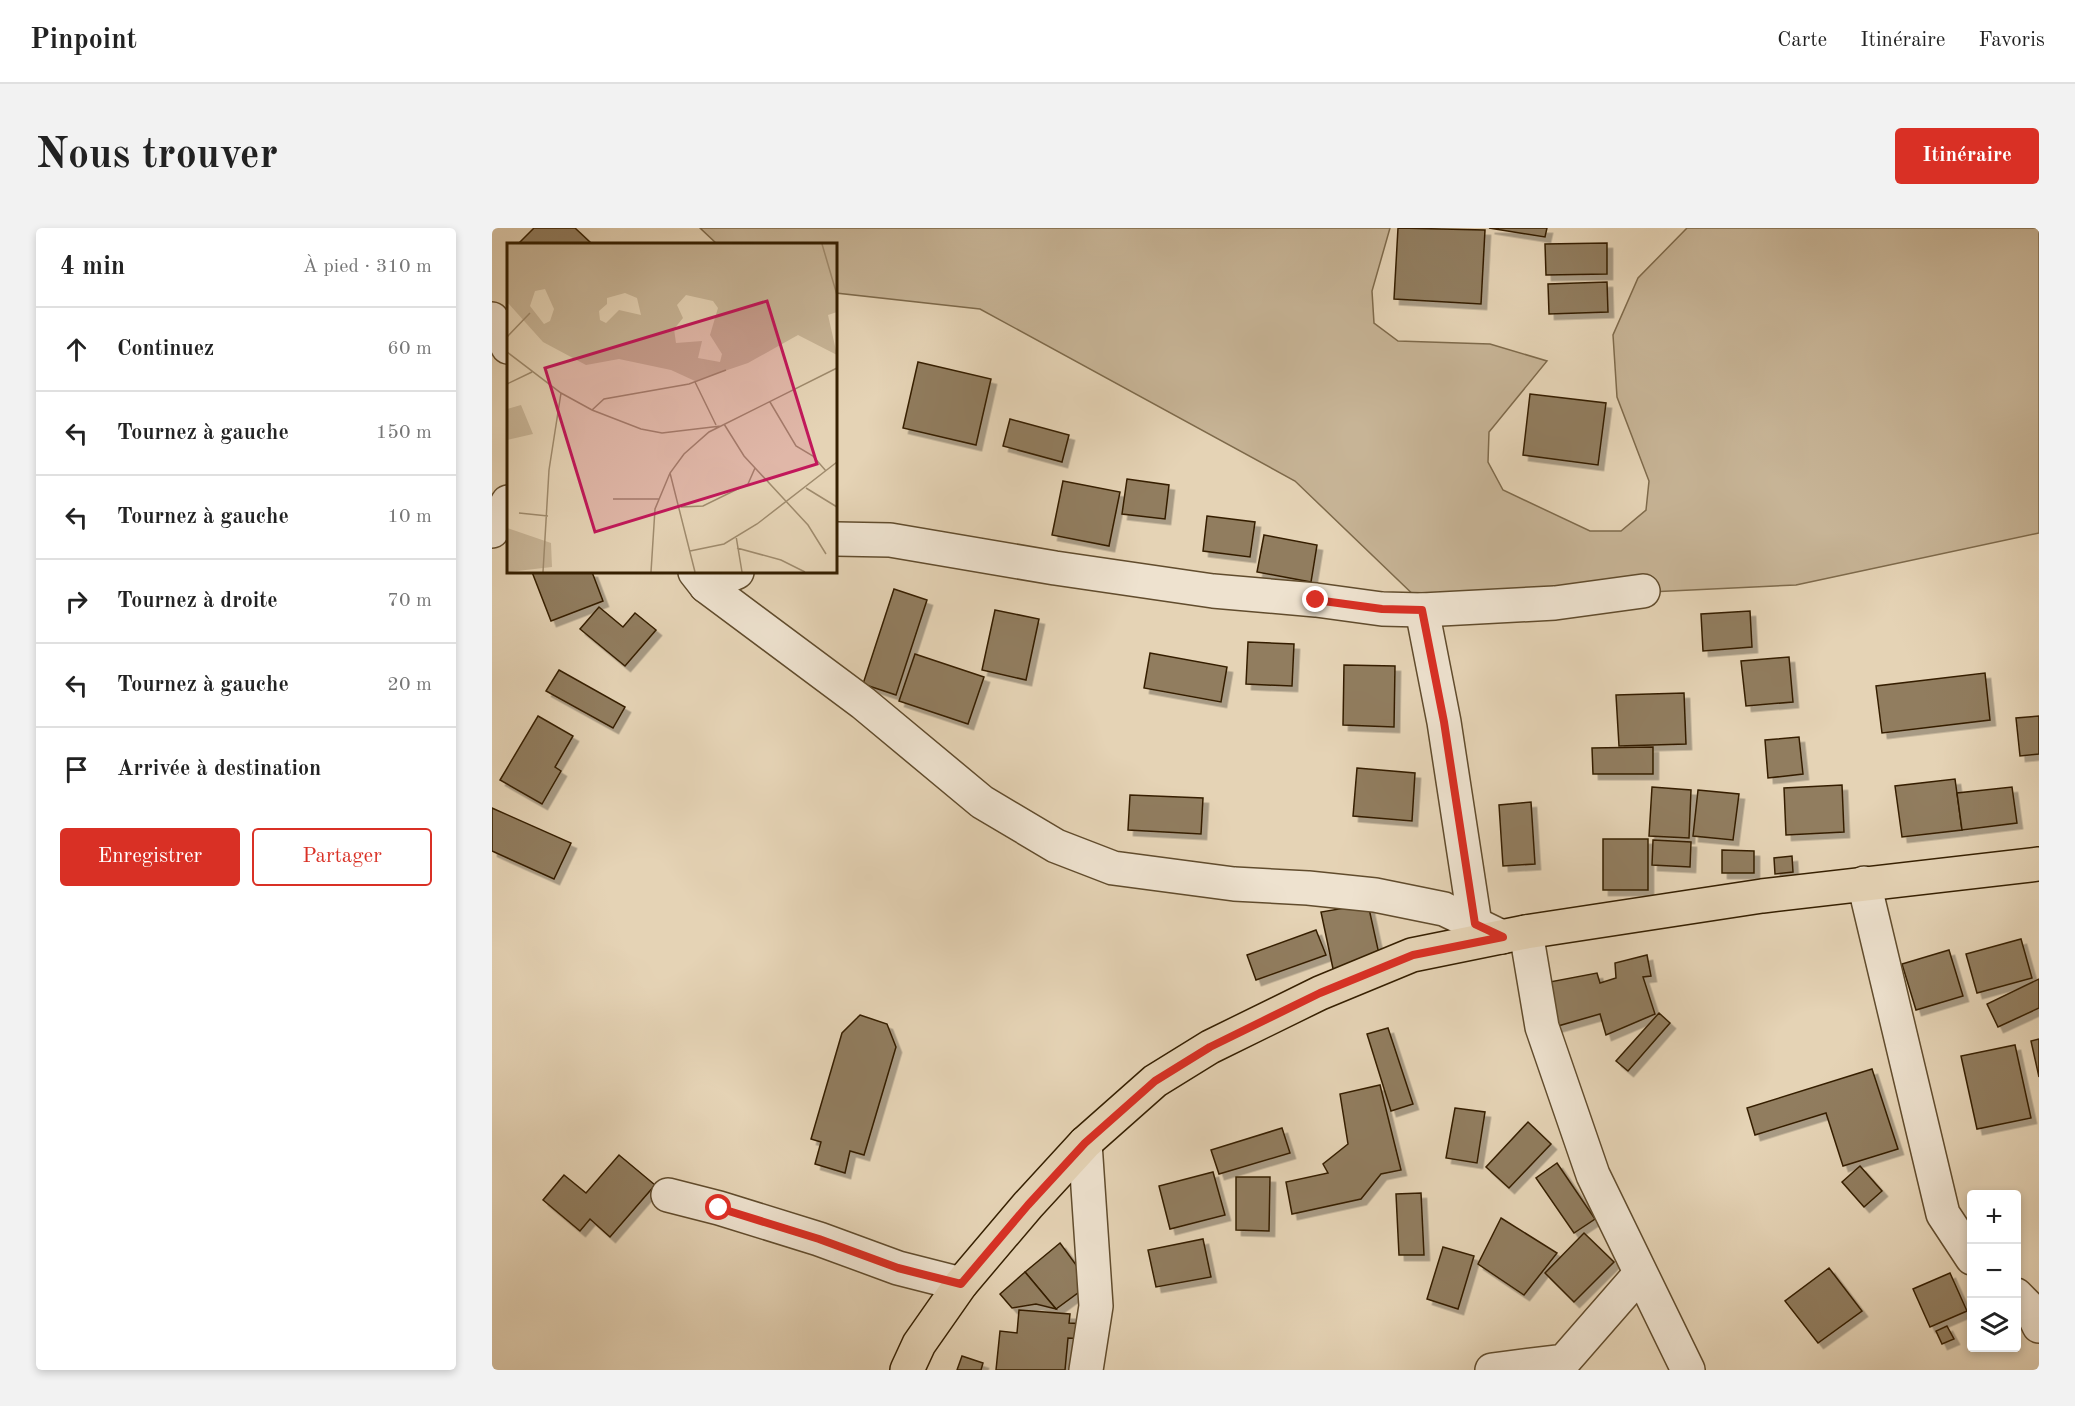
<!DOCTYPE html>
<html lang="fr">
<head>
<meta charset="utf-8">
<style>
  :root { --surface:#fff; --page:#f2f2f2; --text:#222; --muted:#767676; --line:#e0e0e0; --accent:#d93025 }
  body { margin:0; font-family:"Old Standard TT",serif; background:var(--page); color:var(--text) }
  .controls { position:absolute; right:18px; bottom:18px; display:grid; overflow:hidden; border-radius:6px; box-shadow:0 3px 9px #0003 }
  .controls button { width:54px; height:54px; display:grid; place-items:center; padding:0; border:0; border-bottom:2px solid var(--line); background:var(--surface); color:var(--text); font:30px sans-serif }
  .stop { position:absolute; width:18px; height:18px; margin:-14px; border:4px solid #d93025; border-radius:50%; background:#fff }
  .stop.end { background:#d93025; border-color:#fff; box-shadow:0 2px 6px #0008 }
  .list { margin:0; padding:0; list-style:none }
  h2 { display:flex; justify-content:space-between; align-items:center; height:78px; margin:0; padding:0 24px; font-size:26px }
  h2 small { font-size:20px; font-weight:400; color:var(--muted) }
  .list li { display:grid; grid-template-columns:39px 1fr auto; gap:18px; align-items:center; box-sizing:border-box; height:84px; padding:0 24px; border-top:2px solid var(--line) }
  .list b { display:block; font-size:22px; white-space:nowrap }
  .list em { font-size:20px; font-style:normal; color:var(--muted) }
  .actions { display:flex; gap:12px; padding:18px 24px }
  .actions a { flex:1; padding:14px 0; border:2px solid var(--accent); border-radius:6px; text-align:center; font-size:21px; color:var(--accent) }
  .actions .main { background:var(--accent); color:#fff }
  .icon { flex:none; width:33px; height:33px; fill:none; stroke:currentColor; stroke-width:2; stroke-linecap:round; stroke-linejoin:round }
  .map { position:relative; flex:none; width:1547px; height:1142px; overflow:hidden; border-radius:6px }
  header { display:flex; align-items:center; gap:36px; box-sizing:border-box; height:84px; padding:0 30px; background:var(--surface); border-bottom:2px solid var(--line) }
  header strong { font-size:28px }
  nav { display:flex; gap:33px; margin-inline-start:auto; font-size:21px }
  .intro { display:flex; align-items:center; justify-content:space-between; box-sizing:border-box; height:144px; padding:0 36px }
  h1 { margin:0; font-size:42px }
  .button { padding:15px 27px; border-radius:6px; background:var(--accent); color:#fff; font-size:21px; font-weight:700 }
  main { display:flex; gap:36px; padding:0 36px }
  aside { flex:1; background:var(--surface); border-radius:6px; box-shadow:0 3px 9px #0003 }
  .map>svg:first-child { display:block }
</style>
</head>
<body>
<header>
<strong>Pinpoint</strong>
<nav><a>Carte</a><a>Itinéraire</a><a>Favoris</a></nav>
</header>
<div class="intro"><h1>Nous trouver</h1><a class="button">Itinéraire</a></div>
<main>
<aside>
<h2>4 min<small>À pied · 310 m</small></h2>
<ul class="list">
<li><svg class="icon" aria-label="ahead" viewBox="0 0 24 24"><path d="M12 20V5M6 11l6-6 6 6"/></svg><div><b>Continuez</b></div><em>60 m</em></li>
<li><svg class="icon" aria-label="left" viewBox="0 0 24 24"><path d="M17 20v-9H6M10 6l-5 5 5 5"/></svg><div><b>Tournez à gauche</b></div><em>150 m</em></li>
<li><svg class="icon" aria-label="left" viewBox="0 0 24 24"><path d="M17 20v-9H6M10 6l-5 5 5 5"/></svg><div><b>Tournez à gauche</b></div><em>10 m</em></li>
<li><svg class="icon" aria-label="right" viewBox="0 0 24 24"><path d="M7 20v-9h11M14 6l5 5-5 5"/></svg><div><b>Tournez à droite</b></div><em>70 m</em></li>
<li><svg class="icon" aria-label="left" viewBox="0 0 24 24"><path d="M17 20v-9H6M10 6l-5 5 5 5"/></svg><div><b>Tournez à gauche</b></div><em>20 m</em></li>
<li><svg class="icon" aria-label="arrive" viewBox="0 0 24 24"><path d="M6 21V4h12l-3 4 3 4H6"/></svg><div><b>Arrivée à destination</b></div></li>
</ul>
<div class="actions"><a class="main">Enregistrer</a><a>Partager</a></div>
</aside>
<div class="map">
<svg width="1547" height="1142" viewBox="0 0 1547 1142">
  <defs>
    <filter id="shadow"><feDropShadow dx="5.5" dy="5.5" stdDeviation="0" flood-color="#0004"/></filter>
  </defs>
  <rect width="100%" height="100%" fill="#e5d3b5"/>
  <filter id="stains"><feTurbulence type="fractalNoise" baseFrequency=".00333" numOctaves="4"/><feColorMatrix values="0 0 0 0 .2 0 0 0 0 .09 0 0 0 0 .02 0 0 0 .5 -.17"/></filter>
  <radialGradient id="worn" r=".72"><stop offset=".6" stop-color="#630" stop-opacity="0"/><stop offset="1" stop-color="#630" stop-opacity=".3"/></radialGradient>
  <path fill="#c7b496" stroke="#7e6a4b" stroke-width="1.5" d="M 208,0 L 898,0 L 880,63 L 882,95 L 906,113 L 998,116 L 1055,133 L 997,204 L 996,234 L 1011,262 L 1098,303 L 1129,303 L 1154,282 L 1157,253 L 1125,169 L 1121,107 L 1146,50 L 1195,0 L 1547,0 L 1547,305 L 1304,357 L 930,375 L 803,253 L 488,81 L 344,65 L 344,16 L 225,16 Z"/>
  <g fill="#917d5e" stroke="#351f00" stroke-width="1.5" filter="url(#shadow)">
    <path d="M 42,0 L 83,0 L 100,16 L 26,16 Z"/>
    <path d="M 906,0 L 993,2 L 989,76 L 902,71 Z"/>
    <path d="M 997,0 L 1055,0 L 1053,9 Z"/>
    <path d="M 1115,15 L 1115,46 L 1054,47 L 1053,16 Z"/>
    <path d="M 1115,54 L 1116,84 L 1057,86 L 1056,56 Z"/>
    <path d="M 426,134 L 499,151 L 484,217 L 411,200 Z"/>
    <path d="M 1038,166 L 1114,175 L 1106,237 L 1031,227 Z"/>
    <path d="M 518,191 L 577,207 L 570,234 L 511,218 Z"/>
    <path d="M 635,251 L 677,257 L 673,291 L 630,286 Z"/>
    <path d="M 571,253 L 628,264 L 617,318 L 560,307 Z"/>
    <path d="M 715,288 L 763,294 L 758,329 L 711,323 Z"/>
    <path d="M 772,307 L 825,317 L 819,354 L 765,344 Z"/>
    <path d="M 40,344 L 100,344 L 111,373 L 59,393 Z"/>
    <path d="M 402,361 L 435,372 L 404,467 L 371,456 Z"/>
    <path d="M 107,379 L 131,399 L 143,385 L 164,402 L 133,438 L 88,401 Z"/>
    <path d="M 503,382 L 547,391 L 534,452 L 490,442 Z"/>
    <path d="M 1258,383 L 1260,419 L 1211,423 L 1209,386 Z"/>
    <path d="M 756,414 L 802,416 L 800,458 L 754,456 Z"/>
    <path d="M 658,425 L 735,439 L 729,474 L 652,460 Z"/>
    <path d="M 423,426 L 492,449 L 476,496 L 407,473 Z"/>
    <path d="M 1297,429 L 1301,474 L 1254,478 L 1249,433 Z"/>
    <path d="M 852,437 L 903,438 L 902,499 L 851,497 Z"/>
    <path d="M 67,442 L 133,479 L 121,500 L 54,463 Z"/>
    <path d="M 1493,445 L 1498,492 L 1390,505 L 1384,458 Z"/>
    <path d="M 1192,465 L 1194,516 L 1127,518 L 1124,467 Z"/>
    <path d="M 46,488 L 81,508 L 63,539 L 69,543 L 50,576 L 8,552 Z"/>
    <path d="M 1547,488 L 1547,526 L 1528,528 L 1524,490 Z"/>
    <path d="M 1307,509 L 1311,546 L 1276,550 L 1273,512 Z"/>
    <path d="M 1161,519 L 1161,546 L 1101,546 L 1100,520 Z"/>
    <path d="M 865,540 L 923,545 L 920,593 L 861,588 Z"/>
    <path d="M 1463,551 L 1470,602 L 1410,609 L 1403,558 Z"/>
    <path d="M 1350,557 L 1352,604 L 1294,607 L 1292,560 Z"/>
    <path d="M 1160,559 L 1199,562 L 1197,610 L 1157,608 Z"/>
    <path d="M 1520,559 L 1525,595 L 1470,602 L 1465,565 Z"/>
    <path d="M 1206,562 L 1247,566 L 1241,612 L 1201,608 Z"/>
    <path d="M 638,567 L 711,570 L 709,606 L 636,602 Z"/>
    <path d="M 1039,574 L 1043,636 L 1011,638 L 1007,577 Z"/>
    <path d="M 0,580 L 79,615 L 62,651 L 0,623 Z"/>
    <rect x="1111" y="611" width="45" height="51"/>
    <path d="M 1161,612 L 1199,614 L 1198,639 L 1160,637 Z"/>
    <path d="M 1230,622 L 1262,623 L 1262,645 L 1230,645 Z"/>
    <path d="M 1300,628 L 1301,644 L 1283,646 L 1282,630 Z"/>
    <path d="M 876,676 L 887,726 L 843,750 L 829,684 Z"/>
    <path d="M 824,702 L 834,727 L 764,752 L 755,727 Z"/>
    <path d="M 1529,711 L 1540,750 L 1485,765 L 1474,726 Z"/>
    <path d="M 1457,722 L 1471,768 L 1424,782 L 1410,736 Z"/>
    <path d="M 1155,727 L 1159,748 L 1151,749 L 1163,786 L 1114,807 L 1108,786 L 1059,800 L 1047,756 L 1105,745 L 1108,755 L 1124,750 L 1123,735 Z"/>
    <path d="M 1547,751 L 1547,780 L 1506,799 L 1495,776 Z"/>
    <path d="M 1167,785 L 1178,795 L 1136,843 L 1124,833 Z"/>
    <path d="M 368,787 L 395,796 L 404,819 L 372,927 L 358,923 L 353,945 L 323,936 L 329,914 L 319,911 L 350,805 Z"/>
    <path d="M 896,800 L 921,876 L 899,883 L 875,806 Z"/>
    <path d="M 1547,811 L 1547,849 L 1539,813 Z"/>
    <path d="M 1523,817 L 1539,890 L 1485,901 L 1469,828 Z"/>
    <path d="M 1380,841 L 1406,921 L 1351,938 L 1334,885 L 1263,907 L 1255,880 Z"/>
    <path d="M 888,857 L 909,942 L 889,946 L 869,971 L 800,986 L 794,954 L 836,945 L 831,936 L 856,916 L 848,866 Z"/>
    <path d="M 963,880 L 993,884 L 985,935 L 954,930 Z"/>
    <path d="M 1036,894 L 1059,916 L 1017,960 L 994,939 Z"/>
    <path d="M 790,900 L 798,925 L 727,946 L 719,922 Z"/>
    <path d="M 127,927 L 163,957 L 118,1009 L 98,991 L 88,1003 L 51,972 L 72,947 L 94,965 Z"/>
    <path d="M 1065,935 L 1103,991 L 1082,1005 L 1044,950 Z"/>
    <path d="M 1368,938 L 1390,963 L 1372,979 L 1350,954 Z"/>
    <path d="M 721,944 L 733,987 L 678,1001 L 667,958 Z"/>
    <path d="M 744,949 L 778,949 L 777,1003 L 744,1002 Z"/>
    <path d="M 929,965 L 932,1027 L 907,1027 L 904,966 Z"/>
    <path d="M 1009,990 L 1065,1025 L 1032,1067 L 986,1036 Z"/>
    <path d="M 1092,1005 L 1122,1034 L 1082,1074 L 1053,1045 Z"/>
    <path d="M 711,1011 L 719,1049 L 664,1059 L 656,1022 Z"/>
    <path d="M 568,1015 L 598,1056 L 564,1081 L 533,1044 Z"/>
    <path d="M 951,1019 L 982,1028 L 966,1081 L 935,1071 Z"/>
    <path d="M 1337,1040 L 1370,1083 L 1326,1115 L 1293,1073 Z"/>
    <path d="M 533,1044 L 564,1081 L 544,1076 L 520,1080 L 508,1066 Z"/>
    <path d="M 1458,1045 L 1475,1083 L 1438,1099 L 1421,1061 Z"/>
    <path d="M 527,1082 L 578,1086 L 577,1095 L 595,1096 L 594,1111 L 576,1110 L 573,1142 L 504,1142 L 508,1103 L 525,1105 Z"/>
    <path d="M 1455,1098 L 1462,1111 L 1450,1116 L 1444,1103 Z"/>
    <path d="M 470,1128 L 491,1135 L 489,1142 L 465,1142 Z"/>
  </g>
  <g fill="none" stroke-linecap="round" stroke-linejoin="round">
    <defs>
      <g id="minor">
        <path d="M 0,91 L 16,119"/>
        <path d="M 0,303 L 16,274"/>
        <path d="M 344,311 L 398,312 L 563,340 L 721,363 L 824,372 L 890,381 L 930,382 L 1063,375 L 1151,363"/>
        <path d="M 203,344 L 214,358 L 371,475 L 490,574 L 564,618 L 621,640 L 742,656 L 816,660 L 883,667 L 952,681 L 1010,709"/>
        <path d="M 214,358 L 245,344"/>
        <path d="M 930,382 L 952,494 L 983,696"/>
        <path d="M 1372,655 L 1451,986 L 1480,1030"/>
        <path d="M 1034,704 L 1050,799 L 1101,947 L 1196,1142"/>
        <path d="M 593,915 L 604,1078 L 594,1142"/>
        <path d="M 176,967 L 227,980 L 327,1011 L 406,1040 L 469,1056"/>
        <path d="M 1524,1067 L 1540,1083 L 1547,1098"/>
        <path d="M 1000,1142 L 1072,1133 L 1148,1046"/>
      </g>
      <path id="major" d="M 415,1142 L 427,1116 L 469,1056 L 536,977 L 593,915 L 663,853 L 718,819 L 828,765 L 920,727 L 1034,704 L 1270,668 L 1547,636"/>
    </defs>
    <use href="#minor" stroke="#614c2d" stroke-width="36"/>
    <use href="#major" stroke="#351f00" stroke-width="36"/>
    <use href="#minor" stroke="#eee2cf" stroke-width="33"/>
    <use href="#major" stroke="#e5d3b5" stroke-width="33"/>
  </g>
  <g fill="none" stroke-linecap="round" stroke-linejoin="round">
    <path stroke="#d93025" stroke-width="8" d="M 227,980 L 327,1011 L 406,1040 L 469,1056 L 536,977 L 593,915 L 663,853 L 718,819 L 828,765 L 921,727 L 1011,709 L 983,696 L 952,494 L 930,382 L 890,381 L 824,372"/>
  </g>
  <g transform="translate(15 15)">
    <rect width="330" height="330" fill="#e5d3b5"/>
    <path d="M 0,1 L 330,1 L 330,69 L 321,72 L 330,112 L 291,92 L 241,120 L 188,138 L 164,127 L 112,116 L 79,122 L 36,99 L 0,59 ZM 38,46 L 47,66 L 43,78 L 37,81 L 23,63 L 28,48 ZM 118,50 L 130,55 L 134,72 L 112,67 L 99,80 L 93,77 L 92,68 L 100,61 L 100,55 ZM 179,52 L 206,58 L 211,65 L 203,92 L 215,111 L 213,119 L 191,115 L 195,98 L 169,100 L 167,86 L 176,75 L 170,62 ZM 14,162 L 26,191 L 0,197 L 0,166 ZM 0,285 L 44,300 L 45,324 L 0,329 Z" fill="#c7b496" fill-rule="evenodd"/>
    <path fill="none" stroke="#9f8b6d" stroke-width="1.5" d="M 315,1 L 330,52M 0,94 L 23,70M 0,109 L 54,150 L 85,167 L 134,186 L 155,190 L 214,183M 188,139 L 209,182M 0,141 L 25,129M 263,159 L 289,203 L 306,213 L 319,228M 85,167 L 97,156 L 182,141 L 219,127M 217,181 L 237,213 L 301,282 L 319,311M 163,230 L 188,329M 299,245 L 330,264M 106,256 L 152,256M 174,264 L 196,263 L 241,241 L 248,225M 12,270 L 41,273M 229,293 L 235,329M 230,305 L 274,317 L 298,329M 183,308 L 217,301 L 250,281 L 330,219M 36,329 L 42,227 L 54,150M 144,329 L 148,266 L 163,230 L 177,211 L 202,189 L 330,125"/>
    <path fill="#c2185b" fill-opacity="0.15" stroke="#c2185b" stroke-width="3" d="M 260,58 L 310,221 L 88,289 L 38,125 Z"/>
    <rect width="330" height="330" fill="none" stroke="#351f00" stroke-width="3"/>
  </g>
  <rect width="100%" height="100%" filter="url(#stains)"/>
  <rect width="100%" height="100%" fill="url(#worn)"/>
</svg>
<div class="controls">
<button>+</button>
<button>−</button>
<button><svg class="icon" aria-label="layers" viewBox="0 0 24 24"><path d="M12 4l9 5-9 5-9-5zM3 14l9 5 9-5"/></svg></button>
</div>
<div class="stop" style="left:227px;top:980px"></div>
<div class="stop end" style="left:824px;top:372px"></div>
</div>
</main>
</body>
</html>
